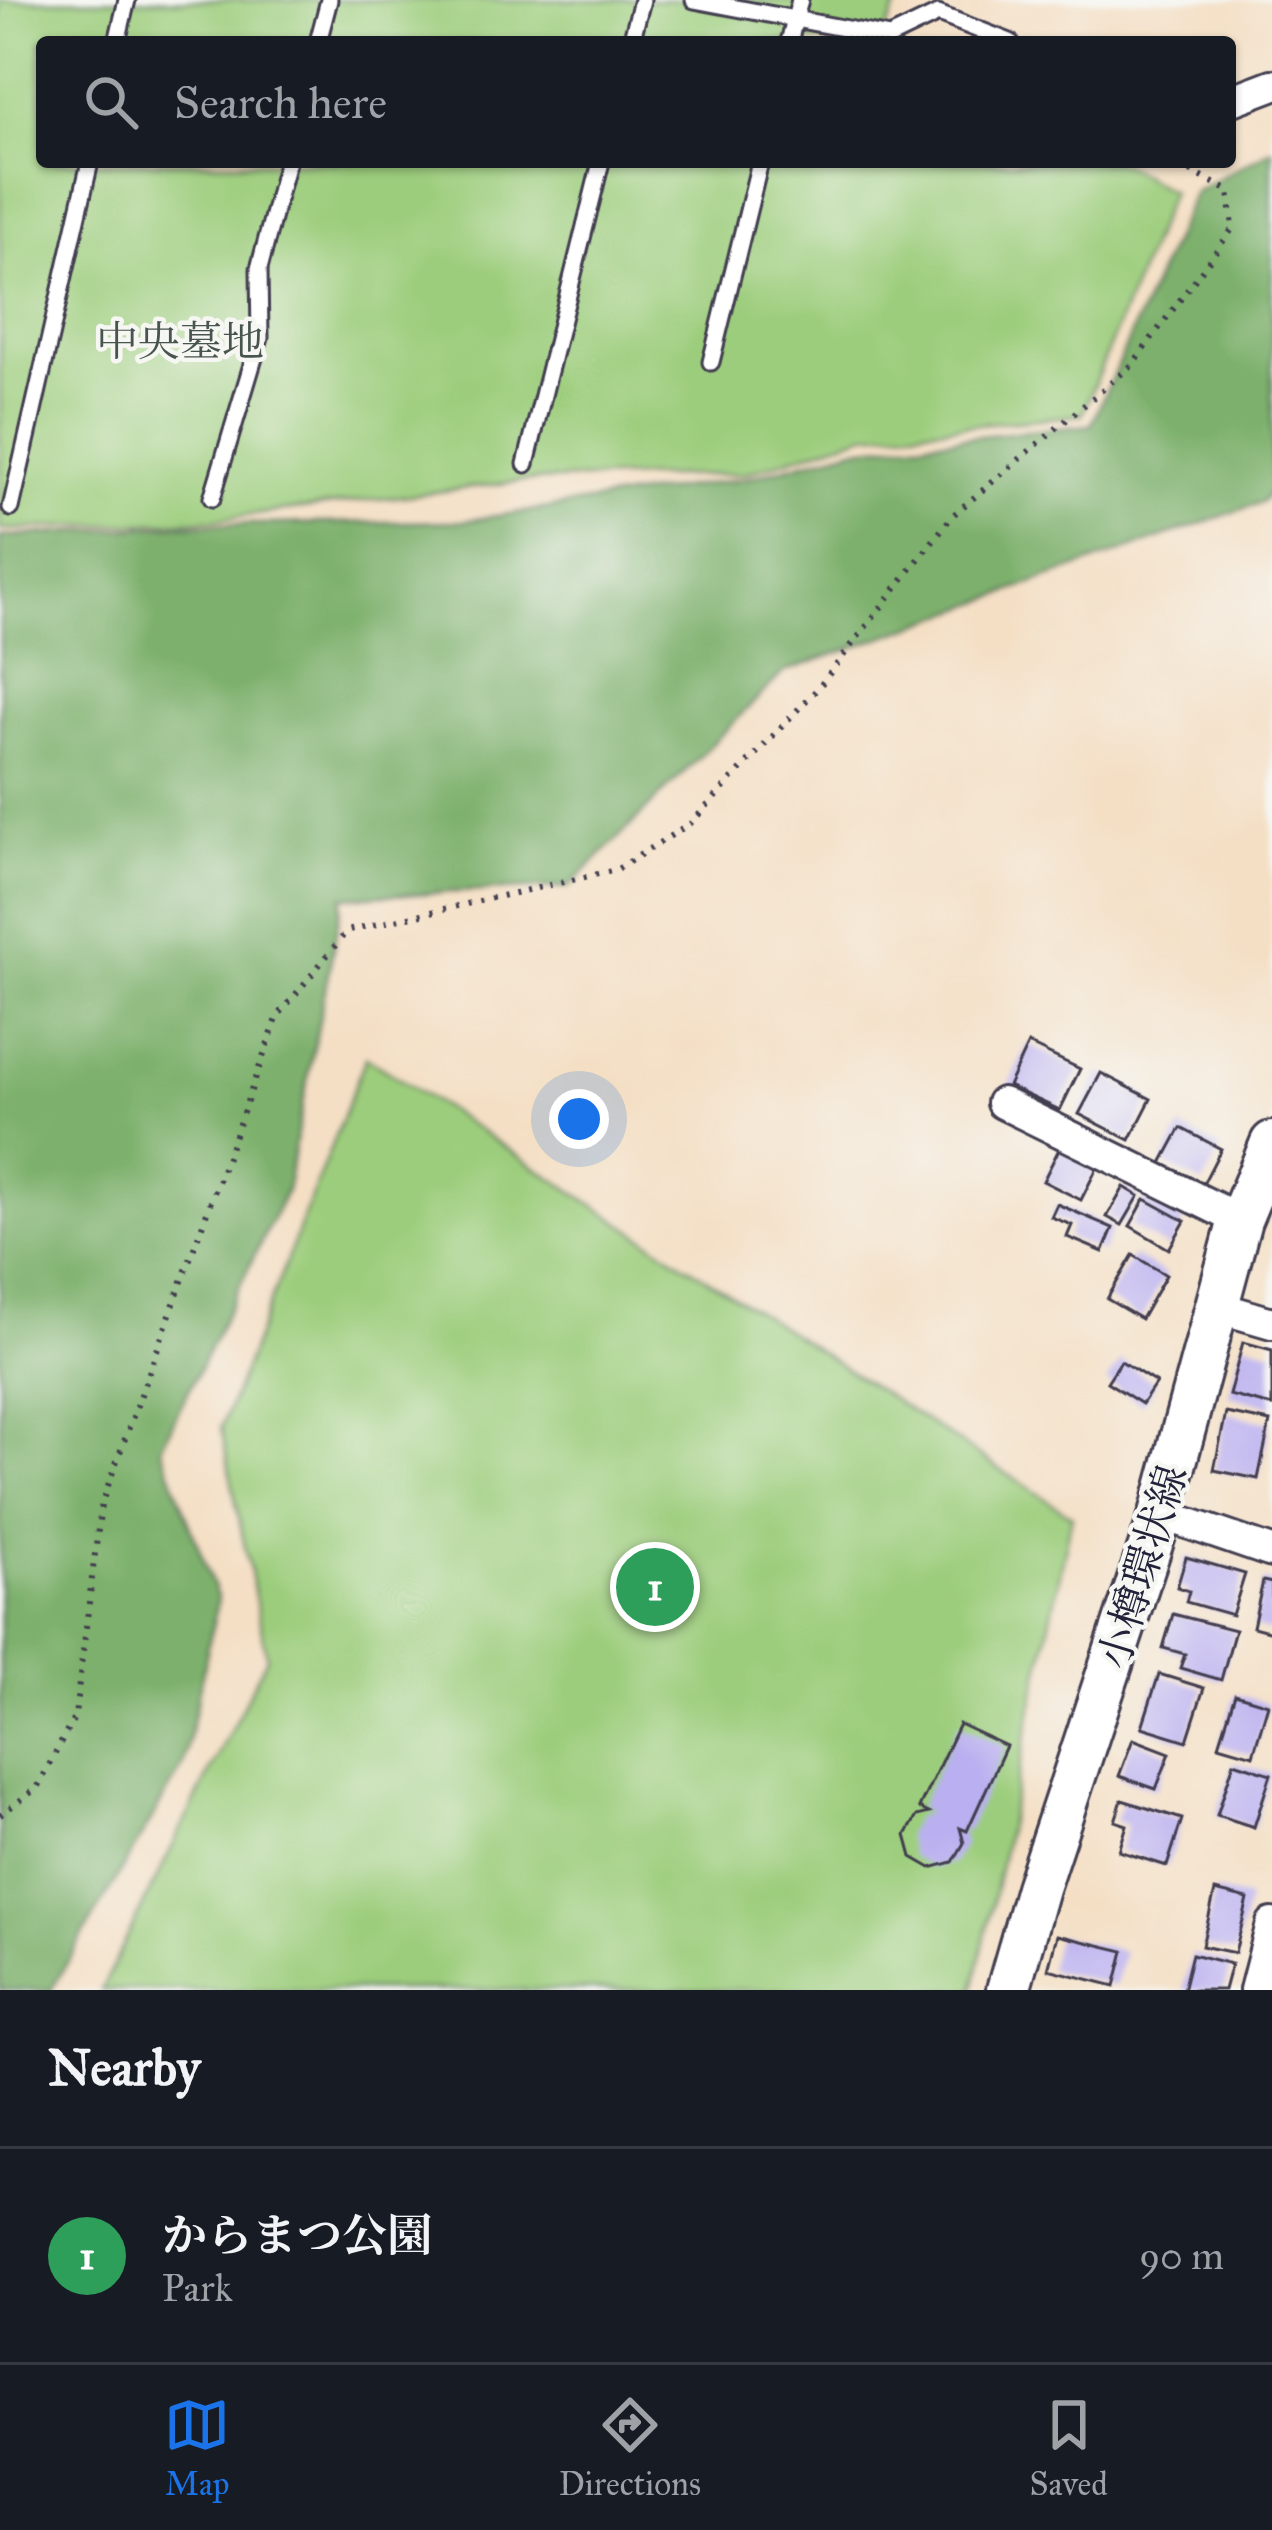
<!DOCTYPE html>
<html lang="en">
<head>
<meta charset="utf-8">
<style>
  body { margin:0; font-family:"IM FELL Great Primer","Noto Serif JP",serif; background:#20242c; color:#f1f3f6 }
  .you { position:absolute; left:579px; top:1119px; width:42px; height:42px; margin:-30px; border:9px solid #fff; border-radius:50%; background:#1a73e8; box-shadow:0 0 0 18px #1a73e833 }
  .badge { display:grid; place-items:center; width:78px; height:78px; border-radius:50%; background:#1a73e8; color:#fff; font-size:39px; font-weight:700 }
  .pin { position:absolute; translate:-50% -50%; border:6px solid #fff; box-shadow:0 3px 12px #0006 }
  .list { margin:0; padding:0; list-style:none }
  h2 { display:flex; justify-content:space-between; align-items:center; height:156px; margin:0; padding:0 48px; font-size:51px }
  h2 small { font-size:39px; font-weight:400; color:#9ea1a6 }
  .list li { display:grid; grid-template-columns:78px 1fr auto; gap:36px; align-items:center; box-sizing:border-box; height:216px; padding:0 48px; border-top:3px solid #363941 }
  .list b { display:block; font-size:45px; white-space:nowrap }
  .list p { margin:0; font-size:39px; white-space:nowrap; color:#9ea1a6 }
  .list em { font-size:39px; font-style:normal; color:#9ea1a6 }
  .icon { flex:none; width:66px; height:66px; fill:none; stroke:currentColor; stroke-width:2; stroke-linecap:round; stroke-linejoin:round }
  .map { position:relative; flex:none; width:1272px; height:1990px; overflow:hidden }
  .search { position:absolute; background:#171b24; box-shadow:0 3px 9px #0004; left:36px; right:36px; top:36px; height:132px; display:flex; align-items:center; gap:30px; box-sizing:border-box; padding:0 42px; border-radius:12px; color:#9ea1a6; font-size:45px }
  .sheet { height:372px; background:#171b24 }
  nav { display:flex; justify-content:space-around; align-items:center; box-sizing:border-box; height:168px; border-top:3px solid #363941; background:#171b24; font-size:33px; color:#9ea1a6 }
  nav a { display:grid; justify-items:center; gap:6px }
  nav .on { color:#1a73e8 }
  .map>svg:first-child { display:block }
  .green { fill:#9ccd7c; stroke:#5f785c; stroke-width:3 }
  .forest { fill:#7db06c; stroke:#506954; stroke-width:3 }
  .building { fill:#baaff0 }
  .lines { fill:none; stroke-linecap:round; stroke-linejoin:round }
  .lane-casing { stroke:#423e50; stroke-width:21 }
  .street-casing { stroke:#423e50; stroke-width:36 }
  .secondary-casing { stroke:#423e50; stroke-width:48 }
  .path { stroke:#423e50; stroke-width:6; stroke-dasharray:3 9; stroke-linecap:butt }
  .lane { stroke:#fff; stroke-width:15 }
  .street { stroke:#fff; stroke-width:30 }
  .secondary { stroke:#fff; stroke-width:42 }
  .labels { text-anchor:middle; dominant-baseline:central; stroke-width:9; stroke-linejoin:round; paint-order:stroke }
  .park-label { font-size:42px; fill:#47554e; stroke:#f6f6f2 }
  .street-label { font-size:42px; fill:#22223b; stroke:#f6f6f2 }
</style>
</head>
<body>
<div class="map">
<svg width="1272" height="1990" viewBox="0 0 1272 1990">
  <rect width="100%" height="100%" fill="#f6f6f2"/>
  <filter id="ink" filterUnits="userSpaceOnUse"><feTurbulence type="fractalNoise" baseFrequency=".00833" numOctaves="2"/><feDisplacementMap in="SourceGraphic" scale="24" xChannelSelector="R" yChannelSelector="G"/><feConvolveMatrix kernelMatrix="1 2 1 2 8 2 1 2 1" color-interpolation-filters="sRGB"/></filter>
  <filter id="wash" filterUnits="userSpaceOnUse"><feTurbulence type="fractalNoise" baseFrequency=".004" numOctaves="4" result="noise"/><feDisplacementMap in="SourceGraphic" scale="48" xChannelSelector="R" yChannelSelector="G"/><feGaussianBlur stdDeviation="2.7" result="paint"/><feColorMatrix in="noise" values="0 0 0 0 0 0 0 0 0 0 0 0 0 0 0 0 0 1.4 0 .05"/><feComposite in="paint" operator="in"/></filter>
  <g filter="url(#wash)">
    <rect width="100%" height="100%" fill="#f4dfc4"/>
    <g class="green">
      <polygon points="0,0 900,0 881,42 42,42 42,162 1120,162 1171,192 1082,415 866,434 743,474 523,481 212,520 0,530"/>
      <polygon points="366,1057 1072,1516 974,1990 101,1990 267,1657 221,1428"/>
    </g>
    <polygon class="forest" points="1272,149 1272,488 1262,502 784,672 569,887 343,897 286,1191 161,1447 218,1599 183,1766 51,1990 0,1990 0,537 178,525 463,521 747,478 855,448 1091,425 1194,192"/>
    <g id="blocks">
      <g class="building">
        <polygon points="1028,1044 1080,1069 1060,1110 1008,1086"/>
        <polygon points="1101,1073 1151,1099 1130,1140 1079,1114"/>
        <polygon points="1181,1128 1221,1149 1203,1184 1162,1163"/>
        <polygon points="1062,1143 1100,1162 1081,1200 1043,1181"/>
        <polygon points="1124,1187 1139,1196 1122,1225 1107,1217"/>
        <polygon points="1145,1199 1185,1221 1169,1249 1130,1226"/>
        <polygon points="1057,1204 1113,1228 1103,1252 1067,1237 1072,1225 1051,1217"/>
        <polygon points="1133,1255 1166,1275 1141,1319 1107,1299"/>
        <polygon points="1243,1342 1272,1350 1272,1406 1229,1395"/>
        <polygon points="1121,1361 1156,1383 1142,1404 1107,1382"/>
        <polygon points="1226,1413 1270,1422 1258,1479 1214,1470"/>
        <polygon points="1186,1557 1245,1574 1232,1615 1186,1602 1189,1591 1177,1587"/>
        <polygon points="1263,1581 1272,1583 1272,1632 1253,1627"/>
        <polygon points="1173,1614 1235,1630 1221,1680 1180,1668 1185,1654 1163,1648"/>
        <polygon points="1159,1674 1204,1688 1187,1741 1142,1727"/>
        <polygon points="1235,1694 1268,1704 1253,1755 1219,1745"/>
        <polygon points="959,1724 1006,1746 967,1831 960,1828 964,1843 953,1862 931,1868 912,1857 906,1835 917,1816 929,1813 919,1808"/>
        <polygon points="1133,1739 1170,1753 1156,1789 1119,1776"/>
        <polygon points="1234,1762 1271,1774 1254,1827 1217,1815"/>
        <polygon points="1122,1800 1182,1819 1167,1866 1119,1851 1127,1825 1115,1821"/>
        <polygon points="1215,1891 1248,1899 1235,1953 1202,1946"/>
        <polygon points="1057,1935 1124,1951 1115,1986 1048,1969"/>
        <polygon points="1192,1954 1231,1964 1224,1990 1183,1990"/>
      </g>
    </g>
  </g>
  <g filter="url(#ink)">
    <use href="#blocks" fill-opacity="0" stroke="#423e50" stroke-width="3"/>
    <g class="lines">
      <defs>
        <g id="lane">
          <polyline points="694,0 890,37 938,14 1010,42"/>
          <polyline points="117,42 127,0"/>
          <polyline points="318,42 329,0"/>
          <polyline points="631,42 642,0"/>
          <polyline points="789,42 800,0"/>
          <polyline points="711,362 760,162"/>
          <polyline points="526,464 601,162"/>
          <polyline points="212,498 260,338 259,269 287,162"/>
          <polyline points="11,508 90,162"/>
        </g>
        <g id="street">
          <polyline points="1230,101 1272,85"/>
          <polyline points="1002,1103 1240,1220"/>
          <polyline points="1217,1307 1272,1323"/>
          <polyline points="1161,1514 1272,1552"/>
          <polyline points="1255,1990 1272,1924"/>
        </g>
        <polyline id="secondary" points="1008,1990 1037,1888 1161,1514 1240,1220 1272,1143"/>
      </defs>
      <use href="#lane" class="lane-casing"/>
      <use href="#street" class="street-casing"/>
      <use href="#secondary" class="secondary-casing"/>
      <polyline class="path" points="0,1815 37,1788 75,1716 101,1505 278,1016 347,931 616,870 691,823 819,687 953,515 1132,365 1233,228 1229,191 1173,162"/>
      <use href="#lane" class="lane"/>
      <use href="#street" class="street"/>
      <use href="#secondary" class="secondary"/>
    </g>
  </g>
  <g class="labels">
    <g class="park-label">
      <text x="180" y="342">中央墓地</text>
    </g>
    <g class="street-label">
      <text transform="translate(1143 1567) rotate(-73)">小樽環状線</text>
    </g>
  </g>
</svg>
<div class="you"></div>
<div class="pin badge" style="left:655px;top:1587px;background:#2e9e5b">1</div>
<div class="search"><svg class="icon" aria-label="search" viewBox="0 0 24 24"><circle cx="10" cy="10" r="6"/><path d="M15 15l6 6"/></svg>Search here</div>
</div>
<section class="sheet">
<h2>Nearby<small></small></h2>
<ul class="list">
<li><span class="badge" style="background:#2e9e5b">1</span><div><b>からまつ公園</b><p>Park</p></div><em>90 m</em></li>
</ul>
</section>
<nav>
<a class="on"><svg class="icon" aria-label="map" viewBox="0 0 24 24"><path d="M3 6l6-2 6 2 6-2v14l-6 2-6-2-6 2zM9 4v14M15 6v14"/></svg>Map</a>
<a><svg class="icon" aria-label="directions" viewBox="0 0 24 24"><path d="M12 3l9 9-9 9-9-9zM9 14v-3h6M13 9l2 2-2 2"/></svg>Directions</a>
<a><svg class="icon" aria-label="saved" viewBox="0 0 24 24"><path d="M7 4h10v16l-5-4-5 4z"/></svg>Saved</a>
</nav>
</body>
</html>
